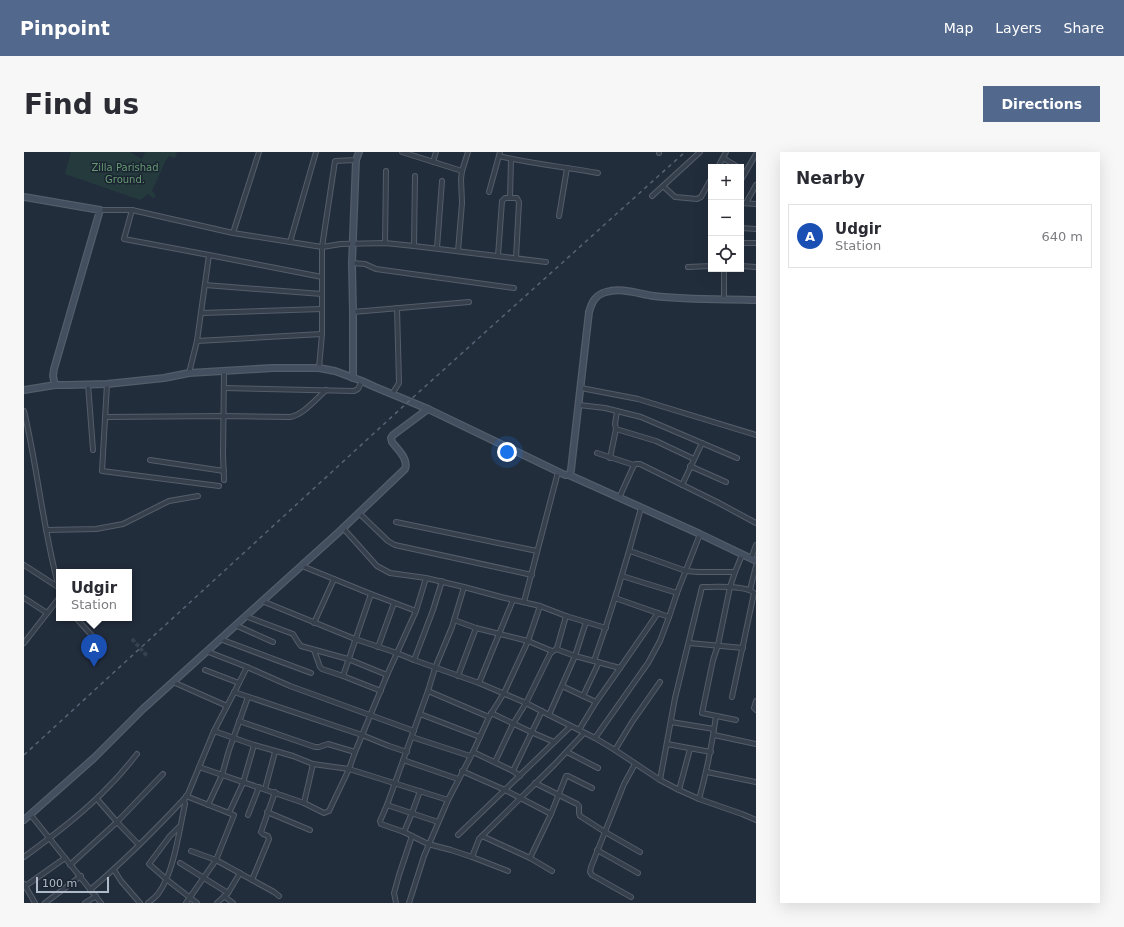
<!DOCTYPE html>
<html lang="en">
<head>
<meta charset="utf-8">
<style>
  body { margin:0; font-family:"DejaVu Sans",sans-serif; background:#f7f7f7; color:#2b2b33 }
  .controls { position:absolute; right:12px; top:12px; display:grid; overflow:hidden; border-radius:0px; box-shadow:0 4px 16px #0002 }
  .controls button { width:36px; height:36px; display:grid; place-items:center; padding:0; border:0; border-bottom:1px solid #e1e1e2; background:#fff; color:#2b2b33; font:20px sans-serif }
  .scale { position:absolute; left:12px; bottom:10px; width:73px; box-sizing:border-box; padding-left:4px; border:2px solid #b1bac8; border-top:0; font-size:11px; line-height:14px; white-space:nowrap; color:#b1bac8; -webkit-text-stroke:3px #1b2431; paint-order:stroke }
  .you { position:absolute; left:483px; top:300px; width:14px; height:14px; margin:-10px; border:3px solid #fff; border-radius:50%; background:#1a73e8; box-shadow:0 0 0 6px #1a73e833 }
  .badge { display:grid; place-items:center; width:26px; height:26px; border-radius:50%; background:#53688d; color:#fff; font-size:13px; font-weight:700 }
  .pin { position:absolute; translate:-50% -33px; filter:drop-shadow(0 1px 2px #0008) }
  .pin::after { content:''; position:absolute; top:21px; width:14px; height:12px; background:inherit; clip-path:polygon(0 0,100% 0,50% 100%) }
  .popup { position:absolute; left:32px; top:417px; width:76px; height:52px; box-sizing:border-box; display:grid; place-content:center; border-radius:0px; background:#fff; filter:drop-shadow(0 1px 3px #0005); font-size:13px; white-space:nowrap; color:#7c7c81 }
  .popup b { font-size:15px; color:#2b2b33 }
  .popup::after { content:''; position:absolute; left:50%; top:100%; margin-left:-8px; border:8px solid transparent; border-top-color:#fff }
  .list { margin:0; padding:0; list-style:none }
  h2 { display:flex; justify-content:space-between; align-items:center; height:52px; margin:0; padding:0 16px; font-size:17px }
  h2 small { font-size:13px; font-weight:400; color:#7c7c81 }
  .list li { display:grid; grid-template-columns:26px 1fr auto; gap:12px; align-items:center; box-sizing:border-box; height:64px; margin:0 8px 8px; padding:0 8px; border:1px solid #e1e1e2; border-radius:0px }
  .list b { display:block; font-size:15px; white-space:nowrap }
  .list p { margin:0; font-size:13px; white-space:nowrap; color:#7c7c81 }
  .list em { font-size:13px; font-style:normal; color:#7c7c81 }
  .icon { flex:none; width:22px; height:22px; fill:none; stroke:currentColor; stroke-width:2; stroke-linecap:round; stroke-linejoin:round }
  .map { position:relative; flex:none; width:732px; height:751px; overflow:hidden; border-radius:0px }
  header { display:flex; align-items:center; gap:24px; box-sizing:border-box; height:56px; padding:0 20px; background:#53688d; color:#fff }
  header strong { font-size:19px }
  nav { display:flex; gap:22px; margin-inline-start:auto; font-size:14px }
  .intro { display:flex; align-items:center; justify-content:space-between; box-sizing:border-box; height:96px; padding:0 24px }
  h1 { margin:0; font-size:28px }
  .button { padding:10px 18px; border-radius:0px; background:#53688d; color:#fff; font-size:14px; font-weight:700 }
  main { display:flex; gap:24px; padding:0 24px }
  aside { flex:1; background:#fff; border-radius:0px; box-shadow:0 4px 16px #0002 }
  .map>svg:first-child { display:block }
  .green { fill:#243a3d }
  .lines { fill:none; stroke-linecap:round; stroke-linejoin:round }
  .street-tunnel { stroke:#374251; stroke-width:4; stroke-dasharray:4 2; stroke-linecap:butt }
  .street-casing { stroke:#545d6a; stroke-width:6 }
  .secondary-casing { stroke:#545d6a; stroke-width:8 }
  .street { stroke:#363f4c; stroke-width:4 }
  .secondary { stroke:#434e5f; stroke-width:5.5 }
  .rail { stroke:#576374; stroke-width:1.5; stroke-dasharray:4 4; stroke-linecap:butt }
  .labels { text-anchor:middle; dominant-baseline:central; stroke-width:3; stroke-linejoin:round; paint-order:stroke }
  .park-label { font-size:10px; fill:#679a73; stroke:#1b2431 }
</style>
</head>
<body>
<header>
<strong>Pinpoint</strong>
<nav><a>Map</a><a>Layers</a><a>Share</a></nav>
</header>
<div class="intro"><h1>Find us</h1><a class="button">Directions</a></div>
<main>
<div class="map">
<svg width="732" height="751" viewBox="0 0 732 751">
  <rect width="100%" height="100%" fill="#222d3c"/>
  <polygon class="green" points="47,0 106,0 118,7 121,0 153,0 151,6 145,4 142,8 128,39 132,44 129,46 124,42 116,48 41,22"/>
  <g class="lines">
    <polyline class="street-tunnel" points="108,487 123,504"/>
    <defs>
      <g id="street">
        <polyline points="378,0 438,19"/>
        <polyline points="635,1 635,0"/>
        <path d="M475,4c33,8 66,11 99,17"/>
        <polyline points="699,6 714,15"/>
        <polyline points="487,7 486,46 493,46 495,50 492,106"/>
        <polyline points="409,10 412,0"/>
        <polyline points="694,15 702,0"/>
        <polyline points="717,28 732,2"/>
        <polyline points="639,34 651,45 673,47 677,45 687,27"/>
        <polyline points="465,40 476,0"/>
        <polyline points="628,44 676,0"/>
        <polyline points="717,51 732,52"/>
        <polyline points="722,51 732,33"/>
        <polyline points="76,58 108,58 209,81 298,95 317,92 361,91 390,94 522,110"/>
        <polyline points="108,58 100,87 185,103 173,189 165,221"/>
        <polyline points="535,64 543,16"/>
        <polyline points="717,76 732,77"/>
        <polyline points="209,81 235,0"/>
        <polyline points="266,90 292,0"/>
        <polyline points="361,91 362,19"/>
        <polyline points="717,91 732,91"/>
        <polyline points="390,94 391,24"/>
        <polyline points="413,96 418,29"/>
        <polyline points="434,99 438,51 437,27 438,19 444,0"/>
        <polyline points="185,103 298,125"/>
        <polyline points="474,104 478,49 481,46 486,46"/>
        <polyline points="328,111 341,112 352,117 490,136"/>
        <polyline points="717,114 732,115"/>
        <polyline points="664,115 687,114"/>
        <polyline points="181,133 298,142"/>
        <polyline points="700,147 700,117"/>
        <polyline points="329,160 445,150"/>
        <polyline points="177,161 298,157"/>
        <polyline points="173,189 298,182"/>
        <polyline points="295,216 298,182 298,95 311,9 332,8"/>
        <polyline points="200,219 199,303 200,328"/>
        <polyline points="64,232 69,298"/>
        <polyline points="83,232 78,319 195,334"/>
        <polyline points="200,236 330,239 334,237 338,229"/>
        <polyline points="557,236 614,247 732,283"/>
        <polyline points="368,242 375,231 373,156"/>
        <polyline points="555,253 581,256 617,265 713,306"/>
        <path d="M0,259c14,59 19,119 35,177"/>
        <polyline points="593,259 591,272 592,277 632,289 670,307"/>
        <path d="M81,265l119,-1 66,1c13,-2 26,-18 36,-27"/>
        <polyline points="573,301 610,313"/>
        <polyline points="586,306 592,277"/>
        <polyline points="126,308 200,319"/>
        <polyline points="666,314 702,330"/>
        <polyline points="658,333 678,291"/>
        <polyline points="595,346 610,313 612,312 616,312 693,350 732,371"/>
        <polyline points="335,361 364,389 371,393 508,423"/>
        <polyline points="372,370 513,399"/>
        <polyline points="319,376 353,414 366,421 402,426 440,435 477,445 516,454 542,464 582,476"/>
        <polyline points="22,378 72,377 99,372 145,349 174,344"/>
        <polyline points="606,399 662,419 674,420 711,420"/>
        <polyline points="727,407 732,393"/>
        <polyline points="0,413 34,435"/>
        <polyline points="278,414 347,442 392,459"/>
        <polyline points="598,424 653,441"/>
        <polyline points="726,438 732,414"/>
        <polyline points="0,446 23,461"/>
        <polyline points="591,446 645,465"/>
        <polyline points="238,449 331,487 373,501 390,508 455,531 502,551 525,563 571,586 591,598 636,628 655,638 675,647 718,662 732,668"/>
        <polyline points="500,450 534,320"/>
        <polyline points="221,464 269,482 274,490 277,494 324,507 363,523"/>
        <polyline points="52,466 71,487 71,492"/>
        <polyline points="430,468 452,476 504,489 528,499"/>
        <polyline points="290,471 310,427"/>
        <polyline points="211,473 249,490"/>
        <polyline points="196,487 287,521"/>
        <polyline points="0,491 35,446"/>
        <polyline points="665,491 719,496"/>
        <polyline points="354,495 370,451"/>
        <polyline points="532,497 551,504 596,516"/>
        <polyline points="290,498 296,515 298,517 319,524 357,539"/>
        <polyline points="182,499 223,515 266,534 390,579"/>
        <polyline points="390,508 409,458 418,429"/>
        <path d="M570,509c18,-51 33,-101 47,-153"/>
        <polyline points="181,518 215,531 223,515"/>
        <polyline points="319,524 347,442"/>
        <polyline points="434,524 452,476"/>
        <polyline points="149,530 203,554"/>
        <polyline points="455,531 475,482 489,448"/>
        <polyline points="538,534 572,550"/>
        <polyline points="404,539 465,565"/>
        <polyline points="210,540 338,583 365,594 383,600"/>
        <polyline points="559,544 575,510"/>
        <polyline points="732,549 730,556 732,558"/>
        <polyline points="467,561 507,580 530,590"/>
        <polyline points="396,562 456,585"/>
        <polyline points="525,563 551,504 562,470"/>
        <polyline points="712,568 678,561 689,508 694,493 706,435 711,420 718,403"/>
        <polyline points="215,569 291,595 295,595 304,592 331,600"/>
        <polyline points="647,570 690,577"/>
        <polyline points="555,578 572,550 596,516 634,461"/>
        <polyline points="190,579 230,593 269,604 289,612 325,617 424,648"/>
        <polyline points="690,583 732,592"/>
        <polyline points="388,585 446,604"/>
        <polyline points="571,586 624,511 636,489 645,465 653,441 676,382"/>
        <polyline points="643,592 687,600"/>
        <polyline points="591,598 608,570 636,530"/>
        <polyline points="449,600 489,619 496,624"/>
        <polyline points="543,600 574,616"/>
        <polyline points="379,608 434,627"/>
        <path d="M471,610l18,-38 13,-21 24,-49c2,-3 5,-3 7,-6l9,-32"/>
        <polyline points="175,615 280,651 300,661 305,659 325,617 331,600 363,523 392,459 402,426"/>
        <polyline points="438,619 481,638 527,662"/>
        <polyline points="489,619 518,559"/>
        <polyline points="683,620 732,630"/>
        <path d="M636,628l15,-82 27,-111c12,0 44,-2 52,6l-22,104"/>
        <polyline points="511,631 553,652 555,654 555,661 556,664 581,680 616,700"/>
        <polyline points="241,637 251,600"/>
        <polyline points="655,638 666,597"/>
        <polyline points="73,647 93,670 115,693"/>
        <path d="M675,647c8,-28 13,-55 17,-83"/>
        <polyline points="280,651 289,612"/>
        <polyline points="184,653 198,623 205,598 224,545"/>
        <polyline points="363,653 356,669 357,672 380,680 404,692 427,698 448,705 484,719"/>
        <polyline points="243,660 286,678"/>
        <polyline points="205,661 219,631 230,593"/>
        <polyline points="6,662 77,751"/>
        <polyline points="224,663 235,635"/>
        <polyline points="414,670 363,653 404,539 411,516 428,475 440,435"/>
        <polyline points="155,675 146,684 125,712 142,727 173,751"/>
        <polyline points="380,680 388,661 396,639"/>
        <polyline points="434,683 547,574"/>
        <polyline points="458,684 506,706 528,719"/>
        <polyline points="573,698 614,721"/>
        <polyline points="167,699 192,708 250,740 255,744"/>
        <path d="M0,705c30,-22 62,-46 87,-73 9,-9 18,-20 26,-30"/>
        <polyline points="448,705 455,687 530,613 560,581"/>
        <polyline points="506,706 527,662 542,624 544,624 568,636"/>
        <polyline points="156,711 204,741"/>
        <polyline points="46,713 93,670 139,622"/>
        <polyline points="90,718 97,729 116,751"/>
        <polyline points="228,728 245,687 244,684 239,682 237,680 251,640"/>
        <polyline points="0,732 11,751"/>
        <polyline points="0,735 41,706"/>
        <path d="M66,738c33,-28 64,-59 94,-91l4,-5 26,-63 25,-48"/>
        <polyline points="200,744 209,751"/>
        <polyline points="607,745 568,723 566,720 567,715 600,632 611,612"/>
        <polyline points="21,751 57,724"/>
        <polyline points="61,751 72,744"/>
        <path d="M124,751c3,-3 7,-5 10,-9 16,-21 21,-63 27,-90l-1,-5"/>
        <polyline points="162,751 192,708 210,663 162,644"/>
        <polyline points="193,751 204,741 216,721"/>
        <polyline points="372,751 370,741 375,723 388,684"/>
        <polyline points="385,751 400,704 424,648 449,600 465,565 480,541 504,489 516,454"/>
      </g>
      <g id="secondary">
        <path d="M0,45l76,13 -46,159 -1,7 2,9h13l39,-1 57,-6 25,-5 84,-5h46l16,3 27,10 13,6 53,22 137,66h4l2,-5 18,-158c3,-10 6,-17 17,-20 15,-5 33,2 48,4 34,4 68,3 102,4"/>
        <polyline points="329,226 329,160 328,111 332,8 335,0"/>
        <polyline points="0,238 31,233"/>
        <polyline points="545,323 676,382 732,409"/>
        <path d="M0,668l70,-62 49,-49 197,-178 65,-62c4,-10 -8,-20 -13,-27l-1,-4 2,-3 35,-26"/>
      </g>
    </defs>
    <use href="#street" class="street-casing"/>
    <use href="#secondary" class="secondary-casing"/>
    <use href="#street" class="street"/>
    <use href="#secondary" class="secondary"/>
    <polyline class="rail" points="0,603 385,249 661,0"/>
  </g>
  <g class="labels">
    <g class="park-label">
      <text x="101" y="15">Zilla Parishad<tspan x="101" dy="12">Ground.</tspan></text>
    </g>
  </g>
</svg>
<div class="controls">
<button>+</button>
<button>−</button>
<button><svg class="icon" aria-label="locate" viewBox="0 0 24 24"><circle cx="12" cy="12" r="6"/><path d="M12 2v4M12 18v4M2 12h4M18 12h4"/></svg></button>
</div>
<div class="scale">100 m</div>
<div class="you"></div>
<div class="pin badge" style="left:70px;top:515px;background:#1a4fb4">A</div>
<div class="popup"><b>Udgir</b>Station</div>
</div>
<aside>
<h2>Nearby<small></small></h2>
<ul class="list">
<li><span class="badge" style="background:#1a4fb4">A</span><div><b>Udgir</b><p>Station</p></div><em>640 m</em></li>
</ul>
</aside>
</main>
</body>
</html>
